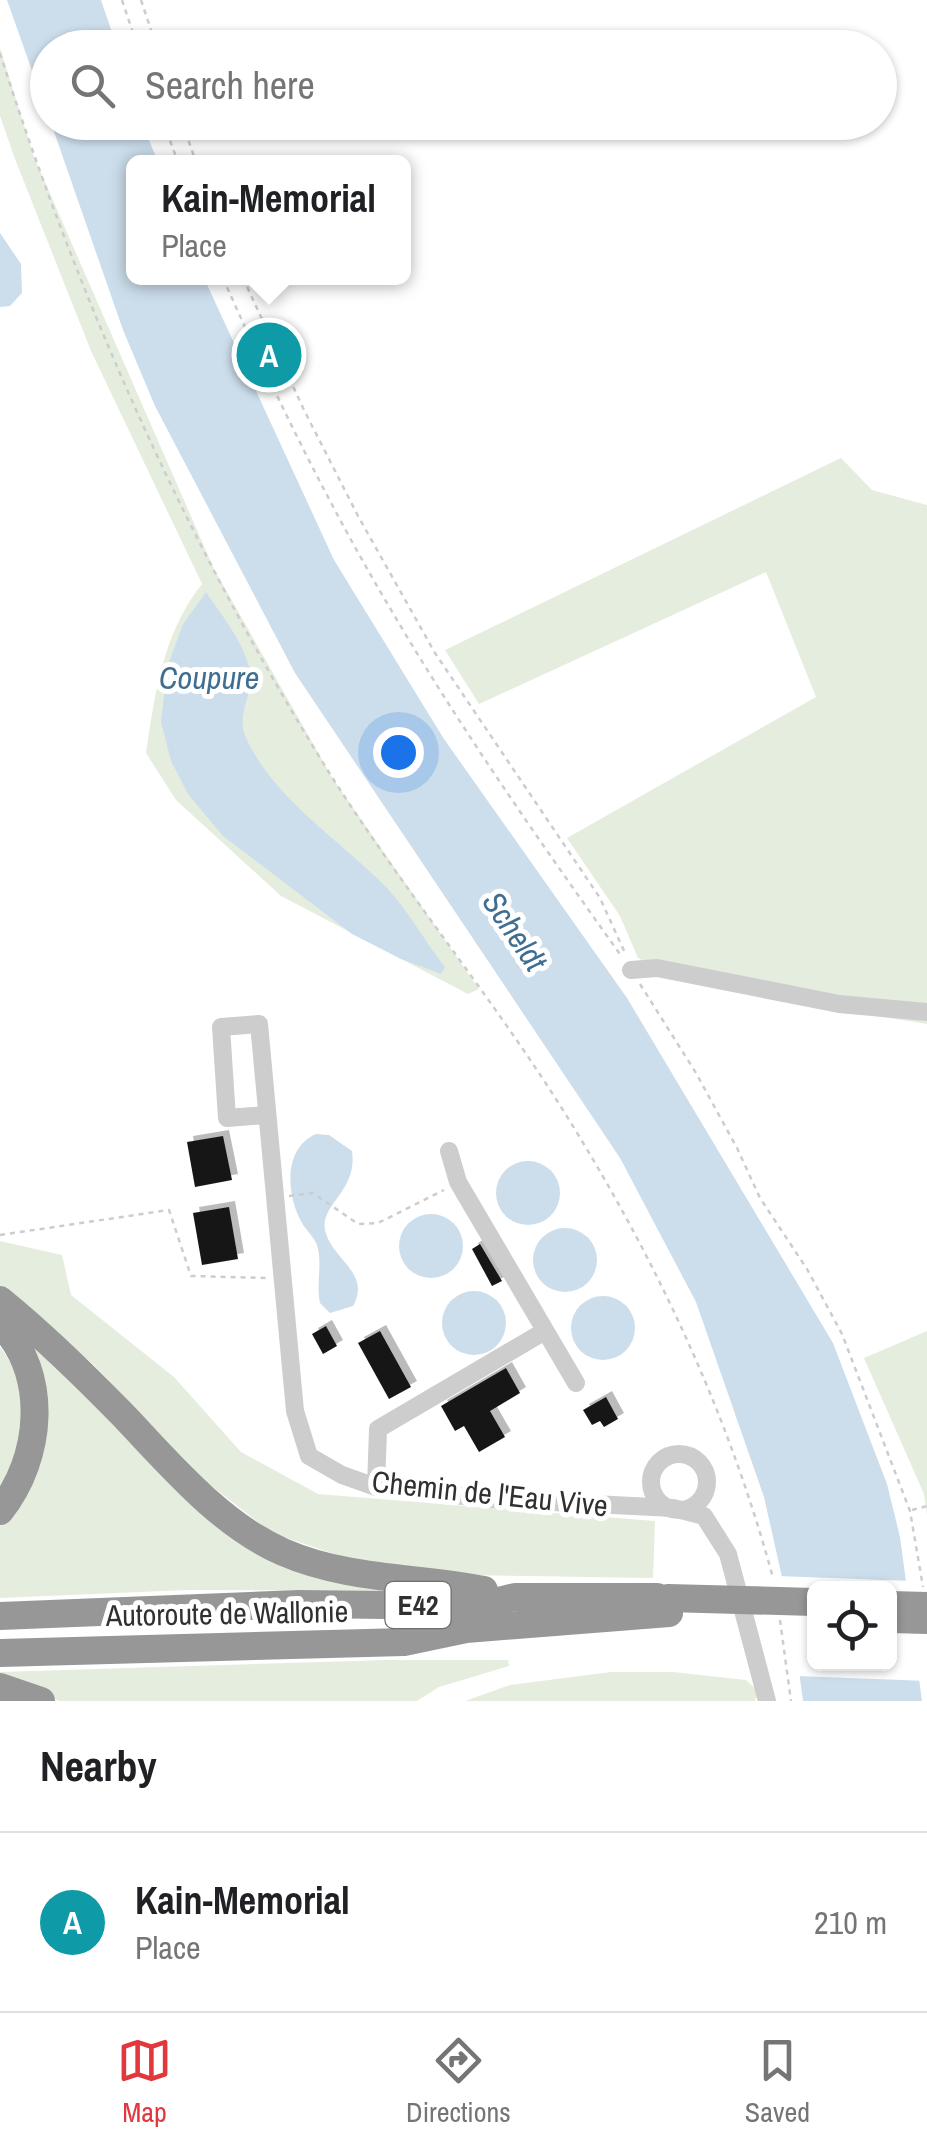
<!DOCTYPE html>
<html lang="en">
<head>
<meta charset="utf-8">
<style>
  body { margin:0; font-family:"Archivo Narrow",sans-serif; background:#f2f2f2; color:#202124 }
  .controls { position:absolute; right:30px; bottom:30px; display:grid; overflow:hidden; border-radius:15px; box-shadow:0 2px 8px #0004 }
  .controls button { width:90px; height:90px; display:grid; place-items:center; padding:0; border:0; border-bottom:2px solid #e0e0e0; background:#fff; color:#202124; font:50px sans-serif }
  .you { position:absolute; left:398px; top:752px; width:35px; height:35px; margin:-25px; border:8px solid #fff; border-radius:50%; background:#1a73e8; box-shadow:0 0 0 15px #1a73e833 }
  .badge { display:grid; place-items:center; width:65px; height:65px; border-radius:50%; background:#e1383d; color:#fff; font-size:32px; font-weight:700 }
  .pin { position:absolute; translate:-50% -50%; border:5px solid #fff; box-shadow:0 2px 10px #0006 }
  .popup { position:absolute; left:126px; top:155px; width:285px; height:130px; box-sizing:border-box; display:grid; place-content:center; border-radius:15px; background:#fff; filter:drop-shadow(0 2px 8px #0005); font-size:32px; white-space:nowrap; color:#757577 }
  .popup b { font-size:38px; color:#202124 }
  .popup::after { content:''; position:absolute; left:50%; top:100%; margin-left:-20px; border:20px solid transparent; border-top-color:#fff }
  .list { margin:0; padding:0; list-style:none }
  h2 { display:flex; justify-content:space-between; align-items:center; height:130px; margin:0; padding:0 40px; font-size:42px }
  h2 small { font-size:32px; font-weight:400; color:#757577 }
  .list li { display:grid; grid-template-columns:65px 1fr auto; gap:30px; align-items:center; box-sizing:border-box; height:180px; padding:0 40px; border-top:2px solid #e0e0e0 }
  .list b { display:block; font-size:38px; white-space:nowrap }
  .list p { margin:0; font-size:32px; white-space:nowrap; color:#757577 }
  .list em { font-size:32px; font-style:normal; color:#757577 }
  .icon { flex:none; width:55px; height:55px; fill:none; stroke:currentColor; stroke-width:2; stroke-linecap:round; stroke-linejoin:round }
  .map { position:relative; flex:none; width:927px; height:1701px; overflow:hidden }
  .search { position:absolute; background:#fff; box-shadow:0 2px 8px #0004; left:30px; right:30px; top:30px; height:110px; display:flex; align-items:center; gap:25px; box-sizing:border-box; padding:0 35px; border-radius:55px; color:#757577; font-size:38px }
  .sheet { height:310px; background:#fff }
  nav { display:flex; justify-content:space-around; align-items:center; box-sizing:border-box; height:140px; border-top:2px solid #e0e0e0; background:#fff; font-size:28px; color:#757577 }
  nav a { display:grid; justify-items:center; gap:5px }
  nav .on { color:#e1383d }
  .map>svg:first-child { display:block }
  .green { fill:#e5eddf }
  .water { fill:#ccdeec; fill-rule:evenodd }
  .pier { fill:#fff; fill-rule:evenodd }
  .building { fill:#171717; filter:url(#shadow) }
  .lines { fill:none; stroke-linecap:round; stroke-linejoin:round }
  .path { stroke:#cdcdcd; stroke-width:2.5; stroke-dasharray:5 5; stroke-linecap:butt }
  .minor { stroke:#cdcdcd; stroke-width:18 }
  .highway { stroke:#979797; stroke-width:28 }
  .highway-bridge { stroke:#979797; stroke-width:28 }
  .labels { text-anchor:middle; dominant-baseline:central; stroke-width:10; stroke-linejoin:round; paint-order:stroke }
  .shield { fill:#fff; stroke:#6e6e6e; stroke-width:2.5 }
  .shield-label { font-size:28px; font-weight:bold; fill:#303030 }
  .street-label { font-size:30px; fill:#303030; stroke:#fff }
  .water-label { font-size:32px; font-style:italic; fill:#3f6e91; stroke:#fff }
</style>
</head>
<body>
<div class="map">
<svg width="927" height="1701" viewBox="0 0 927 1701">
  <defs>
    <filter id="shadow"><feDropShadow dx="6" dy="-6" stdDeviation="0" flood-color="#0004"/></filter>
  </defs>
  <rect width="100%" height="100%" fill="#fff"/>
  <g class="green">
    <path d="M0,48l34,109 180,412 119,210 146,210 -11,5 -187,-98 -105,-96 -30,-47c9,-60 17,-120 56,-169l-111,-233 -76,-192 -15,-43z"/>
    <polygon points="841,458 872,490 927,505 927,1024 819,1007 654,967 638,958 620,916 567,838 816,697 766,572 479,704 445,650"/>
    <polygon points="0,1241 62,1255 71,1295 174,1377 241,1452 318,1494 655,1521 653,1578 465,1575 346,1558 272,1533 205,1481 96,1367 22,1301 0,1286"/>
    <polygon points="0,1308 186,1491 378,1584 380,1591 187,1590 0,1598 0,1526 11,1515 39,1453"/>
    <polygon points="927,1331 927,1515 924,1494 864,1358"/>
    <path d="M0,1347c34,43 25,98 0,143z"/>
    <polygon points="386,1660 508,1660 509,1666 439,1687 417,1701 59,1701 32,1688 0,1679 0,1672"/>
    <polygon points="611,1672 673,1672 746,1680 759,1692 755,1701 465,1701 510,1685"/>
  </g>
  <g class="water">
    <polygon points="7,0 101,0 117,47 48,48 47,113"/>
    <path d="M51,123h91l16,39h-24v116h70l130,282 110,179 183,259 206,345 54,141 13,53 22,164h-119l-10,-75 -29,-129 -68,-195 -76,-144 -325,-485 -140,-267 -32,-76zM814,1588h76v76h-76z"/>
    <polygon points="0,233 21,264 22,293 10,306 0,307"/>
    <path d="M206,592c16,24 39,51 44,80 4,23 -15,42 -4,66 29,62 93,101 140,149 22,23 39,55 59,80l-4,7 -40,-15 -49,-25 -129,-98 -35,-42 -17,-33 -10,-39 6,-54 16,-44z"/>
    <path d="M316,1134l13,1 23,16c6,40 -32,53 -27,79 6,29 47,43 28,76l-23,7 -10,-10c-4,-18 2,-36 -2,-54 -2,-11 -11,-17 -16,-26 -16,-28 -19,-75 14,-89z"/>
    <circle cx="528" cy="1193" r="32"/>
    <circle cx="431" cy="1246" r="32"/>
    <circle cx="565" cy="1260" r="32"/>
    <circle cx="474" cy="1323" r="32"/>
    <circle cx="603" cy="1328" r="32"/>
  </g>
  <path class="pier" d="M777,1576l135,5 15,100 -130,-5zM814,1588h76v76h-76z"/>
  <g class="building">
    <polygon points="223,1136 232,1180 195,1187 187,1142"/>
    <polygon points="229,1207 238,1259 202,1265 193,1213"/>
    <polygon points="480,1244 502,1281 492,1286 472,1249"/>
    <polygon points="326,1326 337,1346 323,1354 312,1334"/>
    <polygon points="380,1331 411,1387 389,1399 358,1343"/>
    <polygon points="506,1368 520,1393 490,1411 505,1437 479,1452 464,1426 455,1431 441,1406"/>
    <polygon points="606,1397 618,1419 604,1427 600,1421 592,1425 583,1410"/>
  </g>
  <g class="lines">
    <g class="path">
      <polyline points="122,0 138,48"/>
      <polyline points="141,0 157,48"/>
      <path d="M0,53c80,252 190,497 330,721 72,114 159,219 231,333 92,146 167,304 212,471"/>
      <polyline points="163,122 178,162"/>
      <polyline points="182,122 196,162"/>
      <path d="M223,278c49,111 102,220 164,325 71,122 153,239 235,354"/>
      <polyline points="243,278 304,410 358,516 435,653 600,898 625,953"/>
      <polyline points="640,984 696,1073 737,1148 760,1198 807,1269 842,1334 910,1511 923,1587"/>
      <polyline points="289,1196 313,1193 358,1224 378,1223 444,1190"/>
      <polyline points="0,1235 169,1210 191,1276 269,1278"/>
      <polyline points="912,1510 927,1506"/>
      <polyline points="780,1620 791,1701"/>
    </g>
    <g class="minor">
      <polyline points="631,970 657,968 839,1004 927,1012"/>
      <polyline points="266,1115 227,1118 221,1027 259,1024 295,1411 309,1456 342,1475 376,1487 492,1499 673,1508 704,1516 728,1554 767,1701"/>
      <polyline points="449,1151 458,1182 576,1383"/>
      <circle cx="679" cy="1482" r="28"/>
      <polyline points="376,1487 378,1429 545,1331"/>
    </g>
    <g class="highway">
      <path d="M0,1300c43,35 83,74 122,114 47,49 97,110 161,138 64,28 135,25 201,38"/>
      <path d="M0,1323c50,52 42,135 0,188"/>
      <polyline points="0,1616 299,1604 478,1606 515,1597 657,1597"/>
      <polyline points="890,1619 927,1620"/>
      <polyline points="0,1653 404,1642 466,1629 669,1613"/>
      <polyline points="0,1687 41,1701"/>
    </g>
    <g class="highway-bridge">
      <polyline points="668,1598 814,1602"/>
      <polyline points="890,1605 927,1606"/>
    </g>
  </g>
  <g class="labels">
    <rect class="shield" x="385.5" y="1582" width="65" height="46" rx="8"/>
    <g class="shield-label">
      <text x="418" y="1605">E42</text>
    </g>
    <g class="street-label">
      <text transform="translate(490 1493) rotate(6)">Chemin de l'Eau Vive</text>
      <text transform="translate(227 1613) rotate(-1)">Autoroute de Wallonie</text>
    </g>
    <g class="water-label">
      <text x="209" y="677">Coupure</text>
      <text transform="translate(515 931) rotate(56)">Scheldt</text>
    </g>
  </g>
</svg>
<div class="controls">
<button><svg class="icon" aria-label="locate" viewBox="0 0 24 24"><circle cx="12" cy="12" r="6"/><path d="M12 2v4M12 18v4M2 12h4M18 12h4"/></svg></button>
</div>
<div class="you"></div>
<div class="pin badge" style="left:269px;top:355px;background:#0f9aa8">A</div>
<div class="popup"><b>Kain-Memorial</b>Place</div>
<div class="search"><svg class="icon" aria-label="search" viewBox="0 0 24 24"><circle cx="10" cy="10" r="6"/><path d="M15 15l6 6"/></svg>Search here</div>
</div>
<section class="sheet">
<h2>Nearby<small></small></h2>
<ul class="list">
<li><span class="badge" style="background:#0f9aa8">A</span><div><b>Kain-Memorial</b><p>Place</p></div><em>210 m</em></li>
</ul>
</section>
<nav>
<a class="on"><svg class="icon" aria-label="map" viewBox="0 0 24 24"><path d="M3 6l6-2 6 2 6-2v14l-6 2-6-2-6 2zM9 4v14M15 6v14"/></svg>Map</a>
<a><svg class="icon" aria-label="directions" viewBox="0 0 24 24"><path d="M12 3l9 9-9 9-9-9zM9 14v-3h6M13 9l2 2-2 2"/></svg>Directions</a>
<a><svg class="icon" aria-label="saved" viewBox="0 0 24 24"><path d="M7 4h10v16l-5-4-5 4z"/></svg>Saved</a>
</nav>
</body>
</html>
